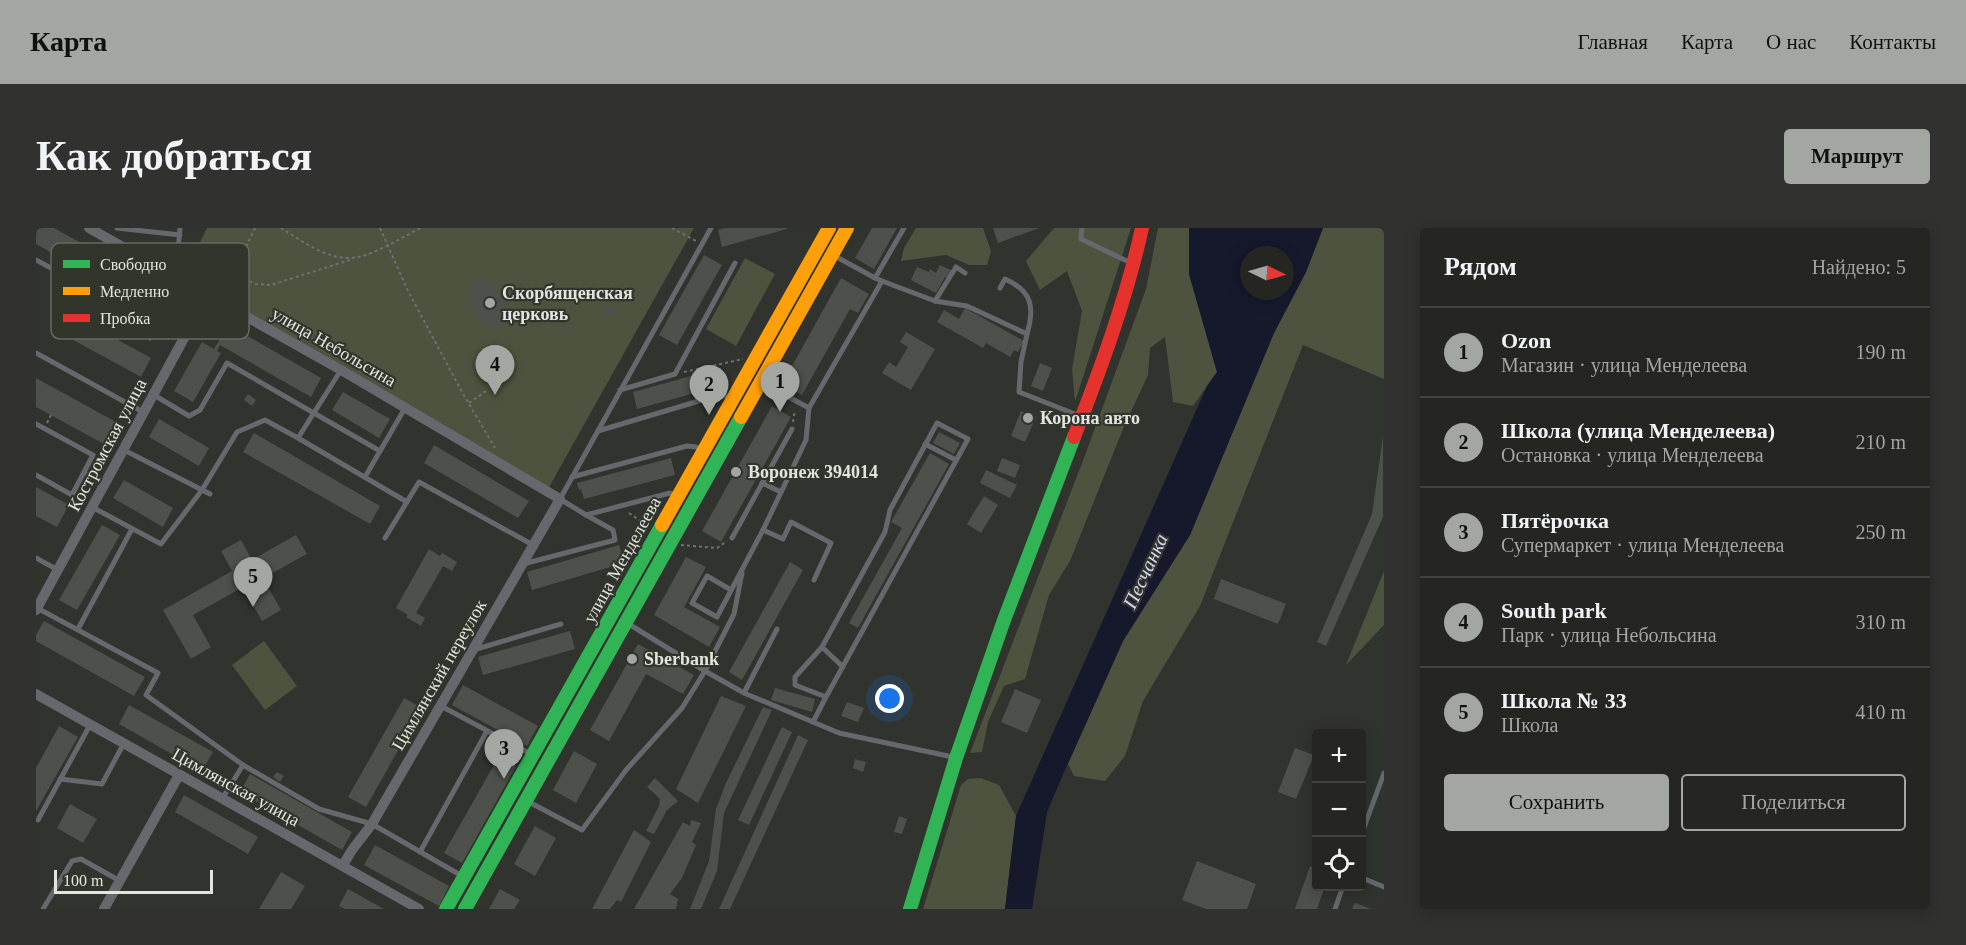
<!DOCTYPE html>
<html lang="ru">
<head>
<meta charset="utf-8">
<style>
  body { margin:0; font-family:"Times New Roman",serif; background:#31322f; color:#f1f3f6 }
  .controls { position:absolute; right:18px; bottom:18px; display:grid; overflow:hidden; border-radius:6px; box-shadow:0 3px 15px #0003 }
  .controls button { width:54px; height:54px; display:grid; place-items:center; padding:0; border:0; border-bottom:2px solid #424340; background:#252622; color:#f1f3f6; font:30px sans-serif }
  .compass { position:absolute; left:1204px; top:18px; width:54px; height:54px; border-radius:50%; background:#252622; box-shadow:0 3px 15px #0003; rotate:95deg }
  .scale { position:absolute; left:18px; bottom:15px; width:159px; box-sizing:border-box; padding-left:6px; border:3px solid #e2e4df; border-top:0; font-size:16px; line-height:21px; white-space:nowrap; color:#e2e4df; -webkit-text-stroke:4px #32352c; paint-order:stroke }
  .you { position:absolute; left:854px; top:471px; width:21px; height:21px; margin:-15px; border:4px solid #fff; border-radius:50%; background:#1a73e8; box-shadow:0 0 0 9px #1a73e833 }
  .badge { display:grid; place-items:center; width:39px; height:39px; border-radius:50%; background:#a4a6a1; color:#111; font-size:20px; font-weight:700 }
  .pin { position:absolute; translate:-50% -50px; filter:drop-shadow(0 2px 3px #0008) }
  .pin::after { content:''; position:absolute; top:32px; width:21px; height:18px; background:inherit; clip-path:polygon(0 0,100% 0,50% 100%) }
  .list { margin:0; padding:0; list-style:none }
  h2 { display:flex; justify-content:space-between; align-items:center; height:78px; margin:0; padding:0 24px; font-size:26px }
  h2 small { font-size:20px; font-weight:400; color:#a3a5a5 }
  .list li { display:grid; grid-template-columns:39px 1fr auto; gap:18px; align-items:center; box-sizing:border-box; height:90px; padding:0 24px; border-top:2px solid #424340 }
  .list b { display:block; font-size:22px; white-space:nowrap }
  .list p { margin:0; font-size:20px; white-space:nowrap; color:#a3a5a5 }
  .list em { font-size:20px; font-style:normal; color:#a3a5a5 }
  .actions { display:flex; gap:12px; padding:18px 24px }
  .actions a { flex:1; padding:14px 0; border:2px solid #a4a6a1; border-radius:6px; text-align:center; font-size:21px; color:#a4a6a1 }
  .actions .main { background:#a4a6a1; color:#111 }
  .icon { flex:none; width:33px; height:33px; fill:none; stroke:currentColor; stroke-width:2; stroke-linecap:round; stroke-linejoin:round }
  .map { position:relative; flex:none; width:1348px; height:681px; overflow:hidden; border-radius:6px }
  header { display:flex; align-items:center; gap:36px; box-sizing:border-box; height:84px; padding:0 30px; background:#a4a6a1; color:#111 }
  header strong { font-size:28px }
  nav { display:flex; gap:33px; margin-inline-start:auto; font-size:21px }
  .intro { display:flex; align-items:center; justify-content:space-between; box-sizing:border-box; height:144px; padding:0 36px }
  h1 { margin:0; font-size:42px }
  .button { padding:15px 27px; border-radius:6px; background:#a4a6a1; color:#111; font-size:21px; font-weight:700 }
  main { display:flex; gap:36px; padding:0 36px }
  aside { flex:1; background:#252622; border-radius:6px; box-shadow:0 3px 15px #0003 }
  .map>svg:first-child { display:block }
  .green { fill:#4d533e }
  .water { fill:#16182c; fill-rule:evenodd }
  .building { fill:#4e504b }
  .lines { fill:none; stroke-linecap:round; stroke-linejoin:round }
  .path { stroke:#6f7074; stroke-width:2; stroke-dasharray:3 3; stroke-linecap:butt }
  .lane { stroke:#67686d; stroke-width:5 }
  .street { stroke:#67686d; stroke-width:10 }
  .fast { stroke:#30b455; stroke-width:14 }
  .slow { stroke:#ff9f0a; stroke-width:14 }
  .jam { stroke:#e5322d; stroke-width:14 }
  .poi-dot { fill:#a4a6a1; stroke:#32352c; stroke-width:2 }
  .labels { text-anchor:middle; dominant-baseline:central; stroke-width:4.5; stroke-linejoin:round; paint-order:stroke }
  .poi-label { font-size:18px; font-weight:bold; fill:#e2e4df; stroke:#32352c; text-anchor:start }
  .street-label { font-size:18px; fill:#e2e4df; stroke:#32352c }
  .water-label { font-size:20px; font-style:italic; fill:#d2d7f8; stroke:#32352c }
  .key { fill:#32352c; stroke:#676a62; stroke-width:1.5 }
  .key-label { font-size:16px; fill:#e2e4df }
</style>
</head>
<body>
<header>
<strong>Карта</strong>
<nav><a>Главная</a><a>Карта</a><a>О нас</a><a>Контакты</a></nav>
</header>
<div class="intro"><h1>Как добраться</h1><a class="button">Маршрут</a></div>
<main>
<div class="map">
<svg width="1348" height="681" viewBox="0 0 1348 681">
  <rect width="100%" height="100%" fill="#31332e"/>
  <g class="green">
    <polygon points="171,0 658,0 512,261 193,74 207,46 161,20"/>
    <polygon points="880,0 947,0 955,23 951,37 933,37 910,27 865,33 868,20"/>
    <polygon points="1018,0 1095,0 1039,174 1036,141 1046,83 1031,43 1004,62 990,33"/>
    <polygon points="1122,0 1153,0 1153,46 1181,144 1157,178 1137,174 1129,109 1114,120 1112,147 1087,201 1034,333 1013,367 989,451 968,458 952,494 946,524 934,525 1048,230 1110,61"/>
    <polygon points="1287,0 1348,0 1348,151 1267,117 1164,378 1107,473 1089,528 1069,553 1038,548 1032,536 1087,413 1154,307 1238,105 1270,44"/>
    <polygon points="709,30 739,46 700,118 670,101"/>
    <polygon points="1348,343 1348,397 1310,437"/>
    <polygon points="228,413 261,458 229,482 196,437"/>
    <polygon points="945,550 963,557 980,588 969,681 887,681 925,557 932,551"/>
  </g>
  <path class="water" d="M1153,0h134l-17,44 -32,61 -84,202 -67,106 -62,138 -14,33 -15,97h-27l11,-93 191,-430 10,-14 -28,-98zM1213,27h36v36h-36z"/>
  <g class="building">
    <polygon points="0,0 18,0 63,25 52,45 0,16"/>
    <polygon points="689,0 750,0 751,1 686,19 682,2"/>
    <polygon points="836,0 861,0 838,41 819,30"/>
    <polygon points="957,0 1003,0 962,15"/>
    <polygon points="668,27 686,37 641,117 623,107"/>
    <polygon points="904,37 915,42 911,50 909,49 900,65 875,52 881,39 893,44 894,41 900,45"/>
    <polygon points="446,49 448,54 453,52 458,62 460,61 463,66 465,65 472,76 470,77 472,87 468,96 460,100 451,96 448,98 443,89 441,90 437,80 436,75 439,74 436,69 438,68 434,59 439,57 437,53"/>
    <polygon points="805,50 833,66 822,85 814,81 766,167 746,156"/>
    <polygon points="573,76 580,80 573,91 566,87"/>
    <polygon points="929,80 988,113 982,124 978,122 974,129 950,115 947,120 901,94 908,82 923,91"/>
    <polygon points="40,89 115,130 105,149 30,108"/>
    <polygon points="192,97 285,150 275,169 184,117 181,123 185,125 157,174 138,163 166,114 178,121"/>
    <polygon points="870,104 899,121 875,162 846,145 853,134 860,139 872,119 864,114"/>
    <polygon points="1004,135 1016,140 1007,163 995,158"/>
    <polygon points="684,140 688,157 601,181 597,164"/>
    <polygon points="0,150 80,194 68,216 0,179"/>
    <polygon points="307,164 354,191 343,210 296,182"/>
    <polygon points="212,166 220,172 216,178 208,172"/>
    <polygon points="736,178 755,189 685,314 666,303"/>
    <polygon points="985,183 1000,189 989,214 975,208"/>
    <polygon points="123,191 173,220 163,238 113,209"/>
    <polygon points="903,204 924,215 918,226 897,215"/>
    <polygon points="218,205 344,278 334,296 207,224"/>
    <polygon points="1347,208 1347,289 1290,418 1281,414 1336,286"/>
    <polygon points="398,217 493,273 482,290 388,235"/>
    <polygon points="894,225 913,236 822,400 813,395 866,300 855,294"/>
    <polygon points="635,230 639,247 548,271 545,261 543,262 541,255"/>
    <polygon points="966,230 984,237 979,250 961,243"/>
    <polygon points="950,242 981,257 974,270 944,255"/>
    <polygon points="88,252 137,280 127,299 77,270"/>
    <polygon points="0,259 33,277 21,299 0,288"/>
    <polygon points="948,268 962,277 945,305 931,296"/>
    <polygon points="66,297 84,307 41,382 23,372"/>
    <polygon points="260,307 271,326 227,350 245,382 226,393 207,359 157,387 175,419 155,431 127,382 196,343 185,323 205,312 216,332"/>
    <polygon points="583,317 588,335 496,362 491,344"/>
    <polygon points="393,321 404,328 406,325 421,334 416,343 407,338 380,385 389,390 385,398 370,389 372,387 360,380"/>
    <polygon points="650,329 670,339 648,379 684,399 673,419 618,387"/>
    <polygon points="754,334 767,342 706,452 693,444"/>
    <polygon points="1185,351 1250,376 1242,396 1178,371"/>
    <polygon points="8,393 109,449 98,468 0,413 0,407"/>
    <polygon points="534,403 539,421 447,447 442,429"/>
    <polygon points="602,416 658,447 647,466 610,446 573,513 554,502"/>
    <polygon points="427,457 502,498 491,518 416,477"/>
    <polygon points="739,460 779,471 776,484 735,472"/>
    <polygon points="979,461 1005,472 991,505 965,494"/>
    <polygon points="685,468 710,478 662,575 640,561"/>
    <polygon points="368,470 386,480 330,579 312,569"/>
    <polygon points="847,472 857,475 854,483 844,479"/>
    <polygon points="811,474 828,480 822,494 805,488"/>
    <polygon points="93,477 177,524 166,543 83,496"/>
    <polygon points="727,479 736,482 688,585 681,643 665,681 654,681 673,633 680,581 690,555"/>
    <polygon points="23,498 42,509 0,583 0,540"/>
    <polygon points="746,499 756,504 713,597 702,592"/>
    <polygon points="762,507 772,512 694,681 683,681"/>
    <polygon points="1259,520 1278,527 1260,571 1242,564"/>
    <polygon points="538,523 561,536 540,575 517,562"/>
    <polygon points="463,528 480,538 426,635 408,625"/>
    <polygon points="819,531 830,534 827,544 817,540"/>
    <polygon points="241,544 248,548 244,554 237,549"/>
    <polygon points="214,546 316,604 306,622 204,564"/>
    <polygon points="619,550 642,573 631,582 618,606 610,603 623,578 624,571 611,559"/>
    <polygon points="148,567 222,609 212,626 139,584"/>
    <polygon points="34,576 61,591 47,615 21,600"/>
    <polygon points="863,588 871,591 866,606 858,604"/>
    <polygon points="655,592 665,595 656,614 660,617 646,650 634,666 642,671 640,681 598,681 647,594 654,598"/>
    <polygon points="499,598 520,610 499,648 478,636"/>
    <polygon points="598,602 615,614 585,674 581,672 574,681 556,681"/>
    <polygon points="339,617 413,658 403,678 328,637"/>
    <polygon points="1161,633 1220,656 1211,681 1170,681 1146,672"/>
    <polygon points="1274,638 1280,640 1280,658 1289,658 1281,681 1259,681"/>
    <polygon points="245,644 269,658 255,681 223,681"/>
    <polygon points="312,661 348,681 309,681 303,678"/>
    <polygon points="464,661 484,672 478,681 453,681"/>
    <polygon points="1319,675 1335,681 1316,681"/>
  </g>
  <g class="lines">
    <g class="path">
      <path d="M245,0c21,13 50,35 77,29 20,-4 44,-20 63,-29"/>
      <polyline points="344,0 372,63 426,164 459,220"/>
      <polyline points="636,0 660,13"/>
      <polyline points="197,46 220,56 235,57 317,31"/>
      <polyline points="194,51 219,0"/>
      <polyline points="648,144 707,131"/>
      <polyline points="433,175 450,163"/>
      <polyline points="757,194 759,182"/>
      <polyline points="11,195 15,187"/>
      <polyline points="593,285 613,299"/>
      <polyline points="645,317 681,320 691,313"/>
    </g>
    <g class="lane">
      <polyline points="81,0 144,7"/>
      <polyline points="1046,0 1045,11 1095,35"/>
      <polyline points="797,27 839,50 868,0"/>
      <polyline points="0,32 50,59 114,110"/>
      <polyline points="134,47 141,35 144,0"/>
      <polyline points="846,53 899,73 931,78 991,106 985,134 983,164 1044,188"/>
      <path d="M964,60l5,-9c27,12 30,28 22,55"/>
      <polyline points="899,73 920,39 929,45"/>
      <polyline points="0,125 107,184"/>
      <polyline points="305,142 262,210 371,274"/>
      <polyline points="725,154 773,180"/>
      <polyline points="584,162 639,146 699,35"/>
      <polyline points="118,167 153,188 164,182 191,135 344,223"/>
      <polyline points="0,196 57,227 36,267 0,247"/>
      <polyline points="562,203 683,167 696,169"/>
      <polyline points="889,216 920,232"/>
      <polyline points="88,222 174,266"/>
      <polyline points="48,245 69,256"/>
      <polyline points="329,249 369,180"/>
      <polyline points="536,249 651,218 660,219 666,222"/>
      <polyline points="726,255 745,264"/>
      <polyline points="642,268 634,265 550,287 524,271 675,0"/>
      <polyline points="56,279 125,316 166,262 201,204 229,192 262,210"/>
      <polyline points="727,302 747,311 755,294 795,315 778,352"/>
      <polyline points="349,310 383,254 497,317"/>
      <polyline points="696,310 756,201"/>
      <polyline points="0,330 22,342"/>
      <polyline points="487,336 579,312 577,302 550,287"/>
      <polyline points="695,362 671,348 656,375 681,389 727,302 770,212 773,180 846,53 839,50"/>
      <polyline points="1,380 122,445 110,467 207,537 283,581 336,596 426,648"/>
      <polyline points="591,395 669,443 698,386 706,345"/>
      <polyline points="42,401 96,301"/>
      <polyline points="786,419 807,439"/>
      <polyline points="437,422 525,396"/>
      <polyline points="708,465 741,401"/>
      <polyline points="403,477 495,526"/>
      <polyline points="777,494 790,469 932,211 901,195 854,282 849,304 786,419 759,449 759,457 790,469"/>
      <polyline points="24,551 66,556 88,515"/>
      <polyline points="186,571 207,537"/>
      <polyline points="491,573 546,602 590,542 646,480 669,443 708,465 803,505 917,529"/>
      <polyline points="2,592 54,497"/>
      <polyline points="1326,605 1348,545"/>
      <polyline points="384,624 451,503"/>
      <polyline points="1326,650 1348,659"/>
      <polyline points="7,681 36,633 45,631 84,653"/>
      <polyline points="1299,681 1307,658"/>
    </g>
    <g class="street">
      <polyline points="53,0 305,142 524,271 336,596 316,622 307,637"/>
      <polyline points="183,73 190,60"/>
      <polyline points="0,382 171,68"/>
      <polyline points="0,466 383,681"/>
      <polyline points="68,681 143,547"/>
    </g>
    <g class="fast">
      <polyline points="410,681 626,297"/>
      <polyline points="429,681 705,189"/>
      <polyline points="874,681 920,530 968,392 1038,209"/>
    </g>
    <g class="slow">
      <polyline points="705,189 811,0"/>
      <polyline points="626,297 793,0"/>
    </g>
    <path class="jam" d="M1038,209c27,-69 52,-137 68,-209"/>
  </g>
  <g class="poi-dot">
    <circle cx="454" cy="75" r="6"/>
    <circle cx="992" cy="190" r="6"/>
    <circle cx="700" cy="244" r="6"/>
    <circle cx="596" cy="431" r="6"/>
  </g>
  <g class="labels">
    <g class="poi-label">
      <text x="466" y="65">Скорбященская<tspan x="466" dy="21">церковь</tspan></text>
      <text x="1004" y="190">Корона авто</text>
      <text x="712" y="244">Воронеж 394014</text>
      <text x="608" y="431">Sberbank</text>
    </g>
    <g class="street-label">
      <text transform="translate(298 119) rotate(30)">улица Небольсина</text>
      <text transform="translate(71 217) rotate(-62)">Костромская улица</text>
      <text transform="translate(586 332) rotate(-61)">улица Менделеева</text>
      <text transform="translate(403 447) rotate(-60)">Цимлянский переулок</text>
      <text transform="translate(200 559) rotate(29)">Цимлянская улица</text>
    </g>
    <g class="water-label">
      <text transform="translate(1109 343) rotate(-65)">Песчанка</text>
    </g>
  </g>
  <rect x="15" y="15" width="198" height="96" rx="9" class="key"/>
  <rect x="27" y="32" width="27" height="8" fill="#30b455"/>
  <rect x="27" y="59" width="27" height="8" fill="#ff9f0a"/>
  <rect x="27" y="86" width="27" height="8" fill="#e5322d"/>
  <g class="key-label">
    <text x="64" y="42">Свободно</text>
    <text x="64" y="69">Медленно</text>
    <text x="64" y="96">Пробка</text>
  </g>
</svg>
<div class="controls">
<button>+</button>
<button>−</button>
<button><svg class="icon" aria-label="locate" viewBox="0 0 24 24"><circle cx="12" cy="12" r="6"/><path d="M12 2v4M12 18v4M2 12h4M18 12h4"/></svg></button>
</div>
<svg class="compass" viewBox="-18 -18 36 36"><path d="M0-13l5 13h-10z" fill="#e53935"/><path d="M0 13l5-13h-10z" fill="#a3a5a5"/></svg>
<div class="scale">100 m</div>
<div class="you"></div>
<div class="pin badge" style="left:744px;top:184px">1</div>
<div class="pin badge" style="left:673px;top:187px">2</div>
<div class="pin badge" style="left:468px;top:551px">3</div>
<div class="pin badge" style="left:459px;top:167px">4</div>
<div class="pin badge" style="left:217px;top:379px">5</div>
</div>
<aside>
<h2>Рядом<small>Найдено: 5</small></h2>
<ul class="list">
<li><span class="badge">1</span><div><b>Ozon</b><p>Магазин · улица Менделеева</p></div><em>190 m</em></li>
<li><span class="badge">2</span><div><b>Школа (улица Менделеева)</b><p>Остановка · улица Менделеева</p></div><em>210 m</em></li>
<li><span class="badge">3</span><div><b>Пятёрочка</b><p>Супермаркет · улица Менделеева</p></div><em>250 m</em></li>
<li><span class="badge">4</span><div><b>South park</b><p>Парк · улица Небольсина</p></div><em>310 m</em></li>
<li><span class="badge">5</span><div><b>Школа № 33</b><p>Школа</p></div><em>410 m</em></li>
</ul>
<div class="actions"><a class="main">Сохранить</a><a>Поделиться</a></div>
</aside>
</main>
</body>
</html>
